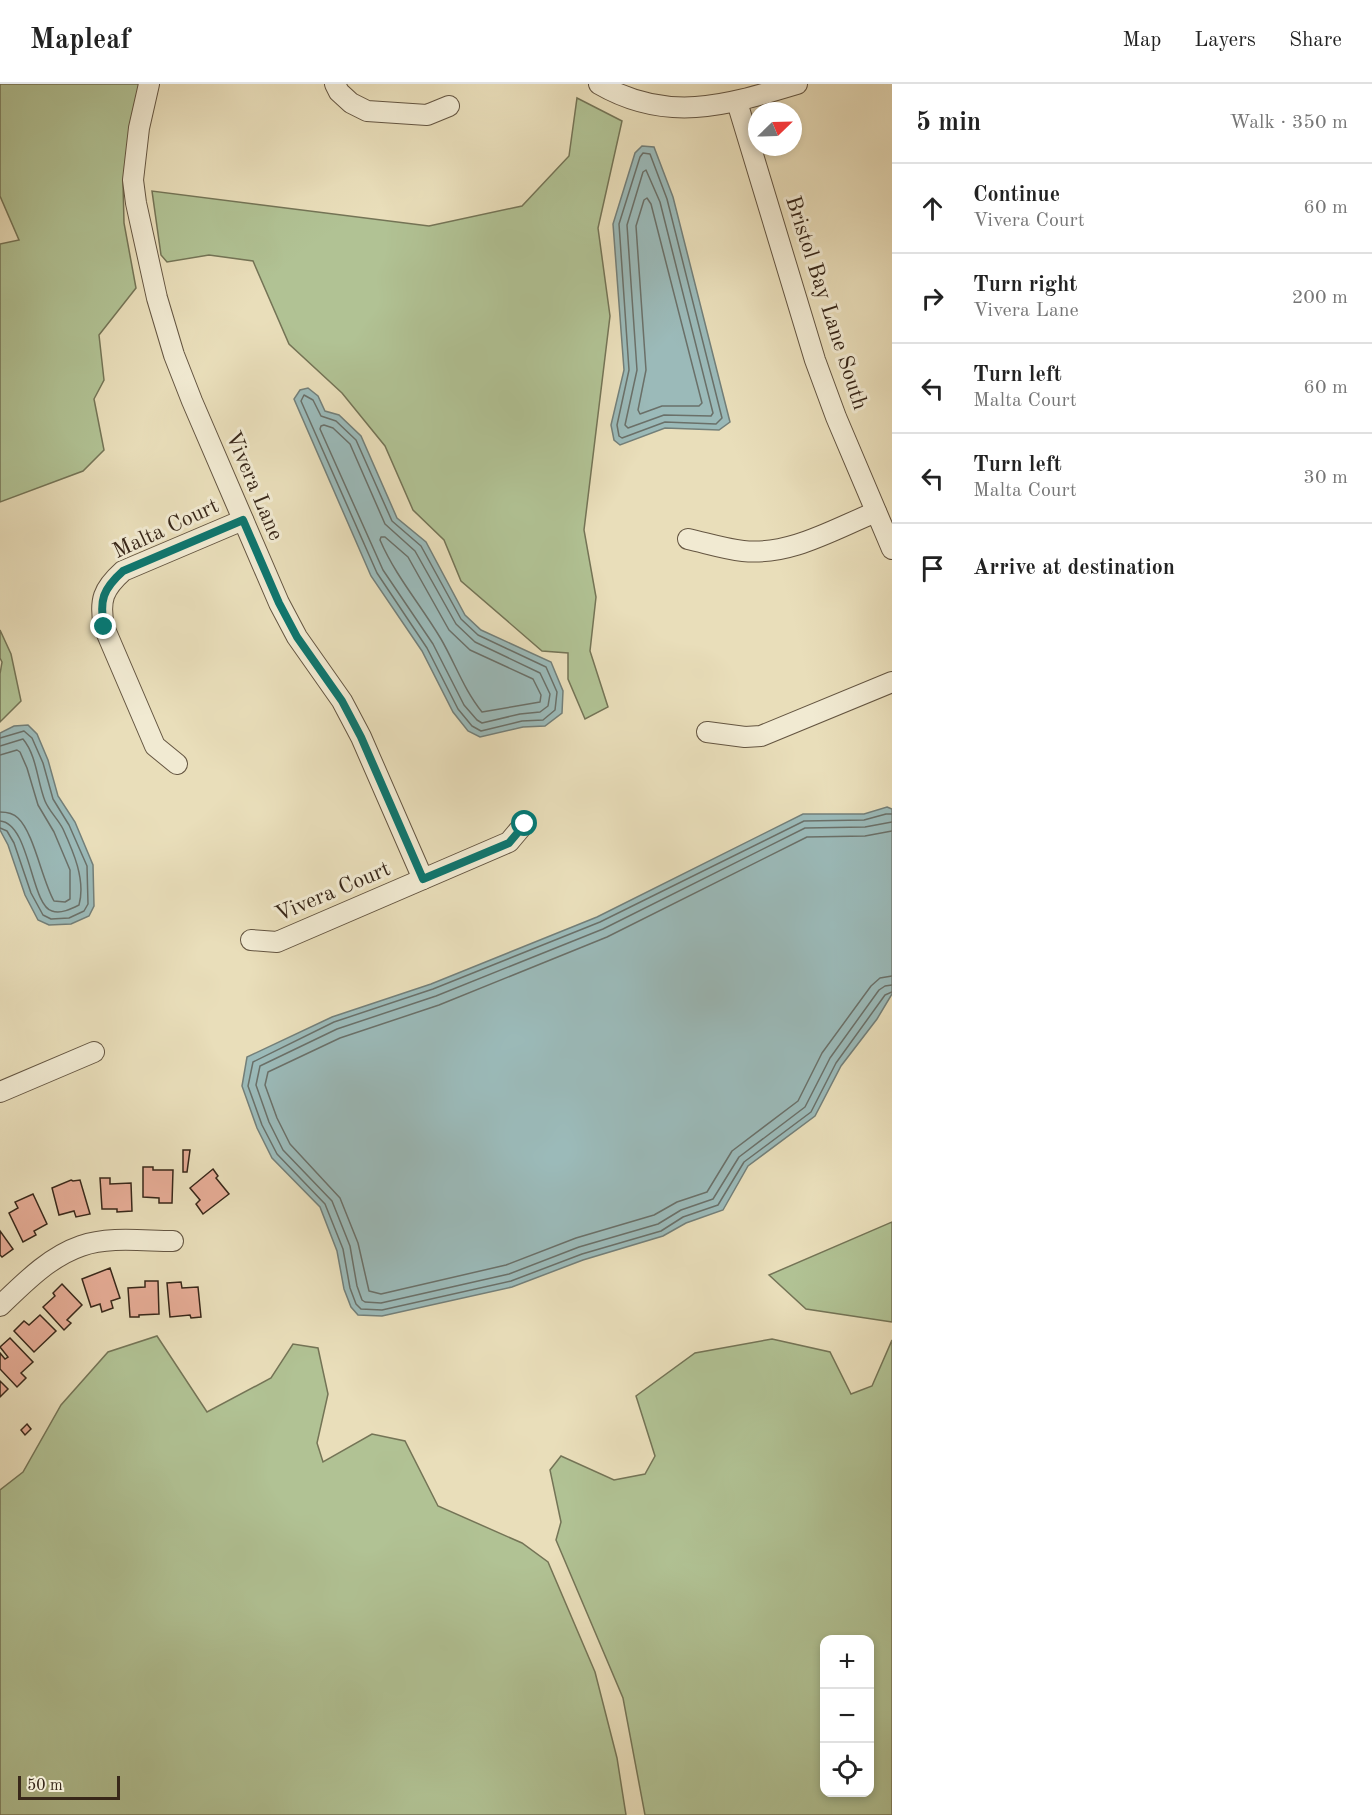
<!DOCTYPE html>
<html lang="en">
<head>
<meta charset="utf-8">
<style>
  body { margin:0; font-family:"Old Standard TT",serif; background:#f2f2f2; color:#222 }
  .controls { position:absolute; right:18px; bottom:18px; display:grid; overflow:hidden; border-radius:12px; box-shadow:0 3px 9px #0003 }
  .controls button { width:54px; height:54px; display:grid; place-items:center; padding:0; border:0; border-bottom:2px solid #e0e0e0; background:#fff; color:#222; font:30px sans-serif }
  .compass { position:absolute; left:748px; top:18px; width:54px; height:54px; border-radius:50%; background:#fff; box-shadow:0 3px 9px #0003; rotate:67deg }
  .scale { position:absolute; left:18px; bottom:15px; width:102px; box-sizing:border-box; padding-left:6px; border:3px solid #382719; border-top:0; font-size:16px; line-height:21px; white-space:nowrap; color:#382719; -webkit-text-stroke:4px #f1ead2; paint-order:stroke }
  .stop { position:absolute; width:18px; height:18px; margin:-14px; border:4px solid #0f766e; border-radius:50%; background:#fff }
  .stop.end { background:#0f766e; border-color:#fff; box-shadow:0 2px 6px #0008 }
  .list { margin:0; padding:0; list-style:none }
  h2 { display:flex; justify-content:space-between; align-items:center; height:78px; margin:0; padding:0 24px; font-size:26px }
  h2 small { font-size:20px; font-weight:400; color:#767676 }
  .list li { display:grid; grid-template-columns:39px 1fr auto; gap:18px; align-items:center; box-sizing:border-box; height:90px; padding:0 24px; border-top:2px solid #e0e0e0 }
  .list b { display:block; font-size:22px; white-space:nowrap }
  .list p { margin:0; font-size:20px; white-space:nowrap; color:#767676 }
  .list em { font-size:20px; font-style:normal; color:#767676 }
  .icon { flex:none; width:33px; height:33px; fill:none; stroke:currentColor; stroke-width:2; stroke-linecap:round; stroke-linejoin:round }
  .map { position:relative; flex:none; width:892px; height:1731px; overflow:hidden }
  header { display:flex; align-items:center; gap:36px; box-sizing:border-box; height:84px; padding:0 30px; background:#fff; border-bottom:2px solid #e0e0e0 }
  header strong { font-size:28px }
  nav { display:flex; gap:33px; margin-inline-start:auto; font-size:21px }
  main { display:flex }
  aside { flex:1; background:#fff }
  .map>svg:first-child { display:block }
  .green { fill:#b1c294; stroke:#747456; stroke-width:1.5; fill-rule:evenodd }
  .water { fill:#9bbab9; stroke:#737f79; stroke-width:1.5 }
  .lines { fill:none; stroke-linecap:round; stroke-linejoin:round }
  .shore { stroke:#6a7069; stroke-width:1.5 }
  .building { fill:#e6ac96; stroke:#382719; stroke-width:1.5 }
  .minor-casing { stroke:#645541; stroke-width:22 }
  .minor { stroke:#f1ead2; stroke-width:20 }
  .route { stroke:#0f766e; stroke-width:8 }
  .labels { text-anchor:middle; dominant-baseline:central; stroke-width:6; stroke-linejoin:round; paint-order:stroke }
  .street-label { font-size:22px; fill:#382719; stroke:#f1ead2 }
</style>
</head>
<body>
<header>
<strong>Mapleaf</strong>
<nav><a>Map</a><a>Layers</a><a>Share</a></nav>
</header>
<main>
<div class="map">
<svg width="892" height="1731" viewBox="0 0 892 1731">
  <rect width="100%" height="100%" fill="#e9deba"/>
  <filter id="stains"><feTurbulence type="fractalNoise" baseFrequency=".00333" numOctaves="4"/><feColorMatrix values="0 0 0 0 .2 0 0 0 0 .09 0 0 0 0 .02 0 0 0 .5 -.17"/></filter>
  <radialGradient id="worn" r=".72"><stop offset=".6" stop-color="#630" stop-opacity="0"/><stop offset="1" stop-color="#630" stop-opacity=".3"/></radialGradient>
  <g class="green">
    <polygon points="0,0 139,0 123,99 124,139 136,204 99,251 104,296 94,315 104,366 83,387 0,418 0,160 19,156 0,112"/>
    <polygon points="577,14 622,37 598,144 610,232 584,446 596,513 590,567 608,623 585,635 568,595 568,569 542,567 461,497 444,456 413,426 385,362 342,309 289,260 253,177 209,171 167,178 161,171 152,107 429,142 522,122 569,72"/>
    <polygon points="0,546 11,570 21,617 0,638 0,590 2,578 0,574"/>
    <polygon points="892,1138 892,1238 806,1225 769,1191"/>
    <polygon points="157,1252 207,1328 271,1294 293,1260 318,1264 328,1310 317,1359 323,1378 372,1350 405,1357 438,1422 522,1459 548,1478 595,1588 617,1674 626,1731 0,1731 0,1406 23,1388 61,1321 108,1268"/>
    <path d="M772,1255l58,13 21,42 21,-8 20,-46v475h-247l-22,-117 -67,-158 5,-18 -11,-52 11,-14 53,24 31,-6 10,-18 -19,-60 59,-43zM824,1556h46v152h-46z"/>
  </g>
  <g class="water">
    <polygon points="642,62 654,63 673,113 730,338 719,346 665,344 620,361 614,356 611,341 624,286 613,140 635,69"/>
    <polygon points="308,304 318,312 325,327 339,331 361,352 397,434 426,458 465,531 481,546 551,578 563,607 562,629 545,642 523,643 480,653 468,647 453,628 422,567 371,492 294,315 300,306"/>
    <polygon points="28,641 37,650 48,676 58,712 75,738 93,781 94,822 89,832 71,840 49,841 38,836 25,811 8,761 0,746 0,649 14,642"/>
    <polygon points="887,723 892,725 892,910 877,935 841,982 815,1032 748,1082 723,1126 686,1139 663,1152 583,1176 512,1203 382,1232 358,1231 351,1223 344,1205 337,1167 320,1123 272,1074 257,1044 242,1002 247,973 332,933 431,900 597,833 803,730 864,730"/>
  </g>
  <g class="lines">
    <g class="shore">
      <polygon points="643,69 650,70 667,115 722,334 716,340 665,338 622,354 619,352 617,341 629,286 619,140 640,73"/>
      <polygon points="646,86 660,118 713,329 711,332 664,331 628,344 625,341 637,286 627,141 643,88"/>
      <polygon points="647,114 651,120 702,319 699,322 662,322 640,330 638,326 646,286 636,142 644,116"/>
      <polygon points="304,311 313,316 321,332 336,337 356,356 392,437 421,462 461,535 478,551 546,583 557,608 555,626 543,636 522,637 481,647 472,642 458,625 427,564 377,489 301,317"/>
      <polygon points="324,341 333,344 350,360 385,440 415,467 456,540 475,558 540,589 550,610 548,622 540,628 520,630 482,639 477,636 464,621 433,560 383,486 320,345 321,342"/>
      <path d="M381,453h4l23,20 41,73 21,20 63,29 8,16 -1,7 -58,10c-18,-22 -27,-49 -41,-73 -20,-34 -45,-62 -61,-99z"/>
      <polyline points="0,654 24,647 32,654 43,679 53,715 69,741 87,782 88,820 84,827 69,834 51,835 43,831 31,809 14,759 7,747 0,744"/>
      <path d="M0,662l23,-7c14,17 14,42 22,62 4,10 13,18 18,28 10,22 23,51 16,76 -8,4 -18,9 -27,6 -21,-5 -22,-88 -52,-90"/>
      <path d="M0,671l17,-5 3,2 7,16 11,37 16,27 16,38v29l-5,3 -11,-1c-12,-21 -20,-68 -36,-83 -5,-5 -11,-6 -18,-6"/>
      <polyline points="892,730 886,730 864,736 804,737 600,838 433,905 334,938 253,978 248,1002 262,1041 277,1070 325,1120 343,1165 350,1204 356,1220 361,1225 382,1226 511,1197 582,1170 661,1147 683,1133 718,1121 744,1078 811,1028 836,979 885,911 892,908"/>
      <polyline points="892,738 865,743 805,744 603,845 436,912 337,945 260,982 256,1001 269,1038 283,1066 332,1117 350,1162 357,1202 362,1216 365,1218 381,1219 509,1190 579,1163 658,1140 681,1126 713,1115 739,1073 805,1023 830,974 879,906 885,902 892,901"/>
      <polyline points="892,747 865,752 807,753 607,853 439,921 340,954 268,988 265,1001 277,1034 290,1060 340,1114 358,1159 369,1207 381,1210 506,1181 576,1154 654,1131 677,1118 707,1108 732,1067 798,1017 822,969 871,902 880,894 892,892"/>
    </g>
  </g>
  <g class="building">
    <polygon points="183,1066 190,1066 187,1088 183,1088"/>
    <polygon points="143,1083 153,1083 153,1086 173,1086 172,1119 159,1119 159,1114 143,1113"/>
    <polygon points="213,1085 218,1092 216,1094 229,1110 203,1130 196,1120 200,1116 190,1104"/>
    <polygon points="100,1094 110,1094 110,1100 131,1099 132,1127 117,1128 117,1125 102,1125"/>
    <polygon points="71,1096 73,1097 80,1096 90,1130 76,1133 74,1127 59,1131 52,1104"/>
    <polygon points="33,1110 47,1140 34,1147 36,1151 23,1158 9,1129 18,1124 15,1118"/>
    <polygon points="0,1147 13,1165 2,1173 0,1171"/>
    <polygon points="110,1184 120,1214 111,1217 113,1224 102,1228 100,1220 91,1223 82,1195"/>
    <polygon points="145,1197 158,1197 159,1230 139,1231 139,1233 130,1233 128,1204 145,1203"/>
    <polygon points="181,1198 182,1204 198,1203 201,1233 191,1234 190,1231 170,1233 167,1199"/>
    <polygon points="62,1200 82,1221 67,1236 71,1239 64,1246 43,1223 55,1212 53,1209"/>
    <polygon points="40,1231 56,1247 34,1268 14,1247 24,1237 29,1241"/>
    <polygon points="10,1254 33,1278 21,1289 26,1294 17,1303 0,1285 0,1269 5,1275 8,1273 0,1263"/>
    <polygon points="0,1297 8,1305 0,1313"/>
    <polygon points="27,1340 31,1345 25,1351 21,1346"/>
  </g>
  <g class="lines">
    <defs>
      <g id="minor">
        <polyline points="149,0 139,44 133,96 136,119 157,214 174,271 192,317 279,519 297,553 342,617 361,653 423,795"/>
        <polyline points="335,0 339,8 351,19 367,27 427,31 449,22"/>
        <path d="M599,0c69,40 128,21 198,0"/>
        <polyline points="737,18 815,276 836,333 892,465"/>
        <path d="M688,455c18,4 37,10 55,12 47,5 91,-22 133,-39"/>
        <polyline points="707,648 745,653 761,652 892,598"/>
        <path d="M177,680l-22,-18 -51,-119c-5,-27 -1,-38 19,-56l120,-51"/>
        <polyline points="251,856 277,858 509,758 525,739"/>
        <polyline points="0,1008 94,968"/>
        <path d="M0,1222c24,-23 49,-49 81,-60 28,-10 63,-5 92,-5"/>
      </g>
    </defs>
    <use href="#minor" class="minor-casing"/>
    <use href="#minor" class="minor"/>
  </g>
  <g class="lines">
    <path class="route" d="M104,543c-5,-27 -1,-38 19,-56l120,-51 36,83 18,34 45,64 19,36 62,142 86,-36 16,-19"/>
  </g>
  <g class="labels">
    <g class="street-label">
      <text transform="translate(826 219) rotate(72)">Bristol Bay Lane South</text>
      <text transform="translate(254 402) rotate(67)">Vivera Lane</text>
      <text transform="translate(166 445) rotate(-25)">Malta Court</text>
      <text transform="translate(333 808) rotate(-23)">Vivera Court</text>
    </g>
  </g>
  <rect width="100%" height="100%" filter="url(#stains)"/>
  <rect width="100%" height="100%" fill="url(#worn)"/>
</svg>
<div class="controls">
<button>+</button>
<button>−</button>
<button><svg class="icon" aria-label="locate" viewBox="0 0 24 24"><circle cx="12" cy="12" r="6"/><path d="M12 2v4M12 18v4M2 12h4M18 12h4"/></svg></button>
</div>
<svg class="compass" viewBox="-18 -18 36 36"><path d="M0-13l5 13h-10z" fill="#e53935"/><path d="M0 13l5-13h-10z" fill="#767676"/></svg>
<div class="scale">50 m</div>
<div class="stop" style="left:525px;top:740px"></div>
<div class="stop end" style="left:104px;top:543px"></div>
</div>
<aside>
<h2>5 min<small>Walk · 350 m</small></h2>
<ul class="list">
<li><svg class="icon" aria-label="ahead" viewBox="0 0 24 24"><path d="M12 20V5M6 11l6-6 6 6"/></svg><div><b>Continue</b><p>Vivera Court</p></div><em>60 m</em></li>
<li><svg class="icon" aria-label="right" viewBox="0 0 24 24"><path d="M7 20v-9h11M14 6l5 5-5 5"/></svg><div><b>Turn right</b><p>Vivera Lane</p></div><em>200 m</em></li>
<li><svg class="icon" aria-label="left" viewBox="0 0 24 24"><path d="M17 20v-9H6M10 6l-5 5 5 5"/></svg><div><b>Turn left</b><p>Malta Court</p></div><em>60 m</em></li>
<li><svg class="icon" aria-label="left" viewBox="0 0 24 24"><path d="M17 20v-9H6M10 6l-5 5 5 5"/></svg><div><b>Turn left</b><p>Malta Court</p></div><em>30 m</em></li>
<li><svg class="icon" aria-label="arrive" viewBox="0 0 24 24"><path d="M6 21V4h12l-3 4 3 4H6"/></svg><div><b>Arrive at destination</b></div></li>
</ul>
</aside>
</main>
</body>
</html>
